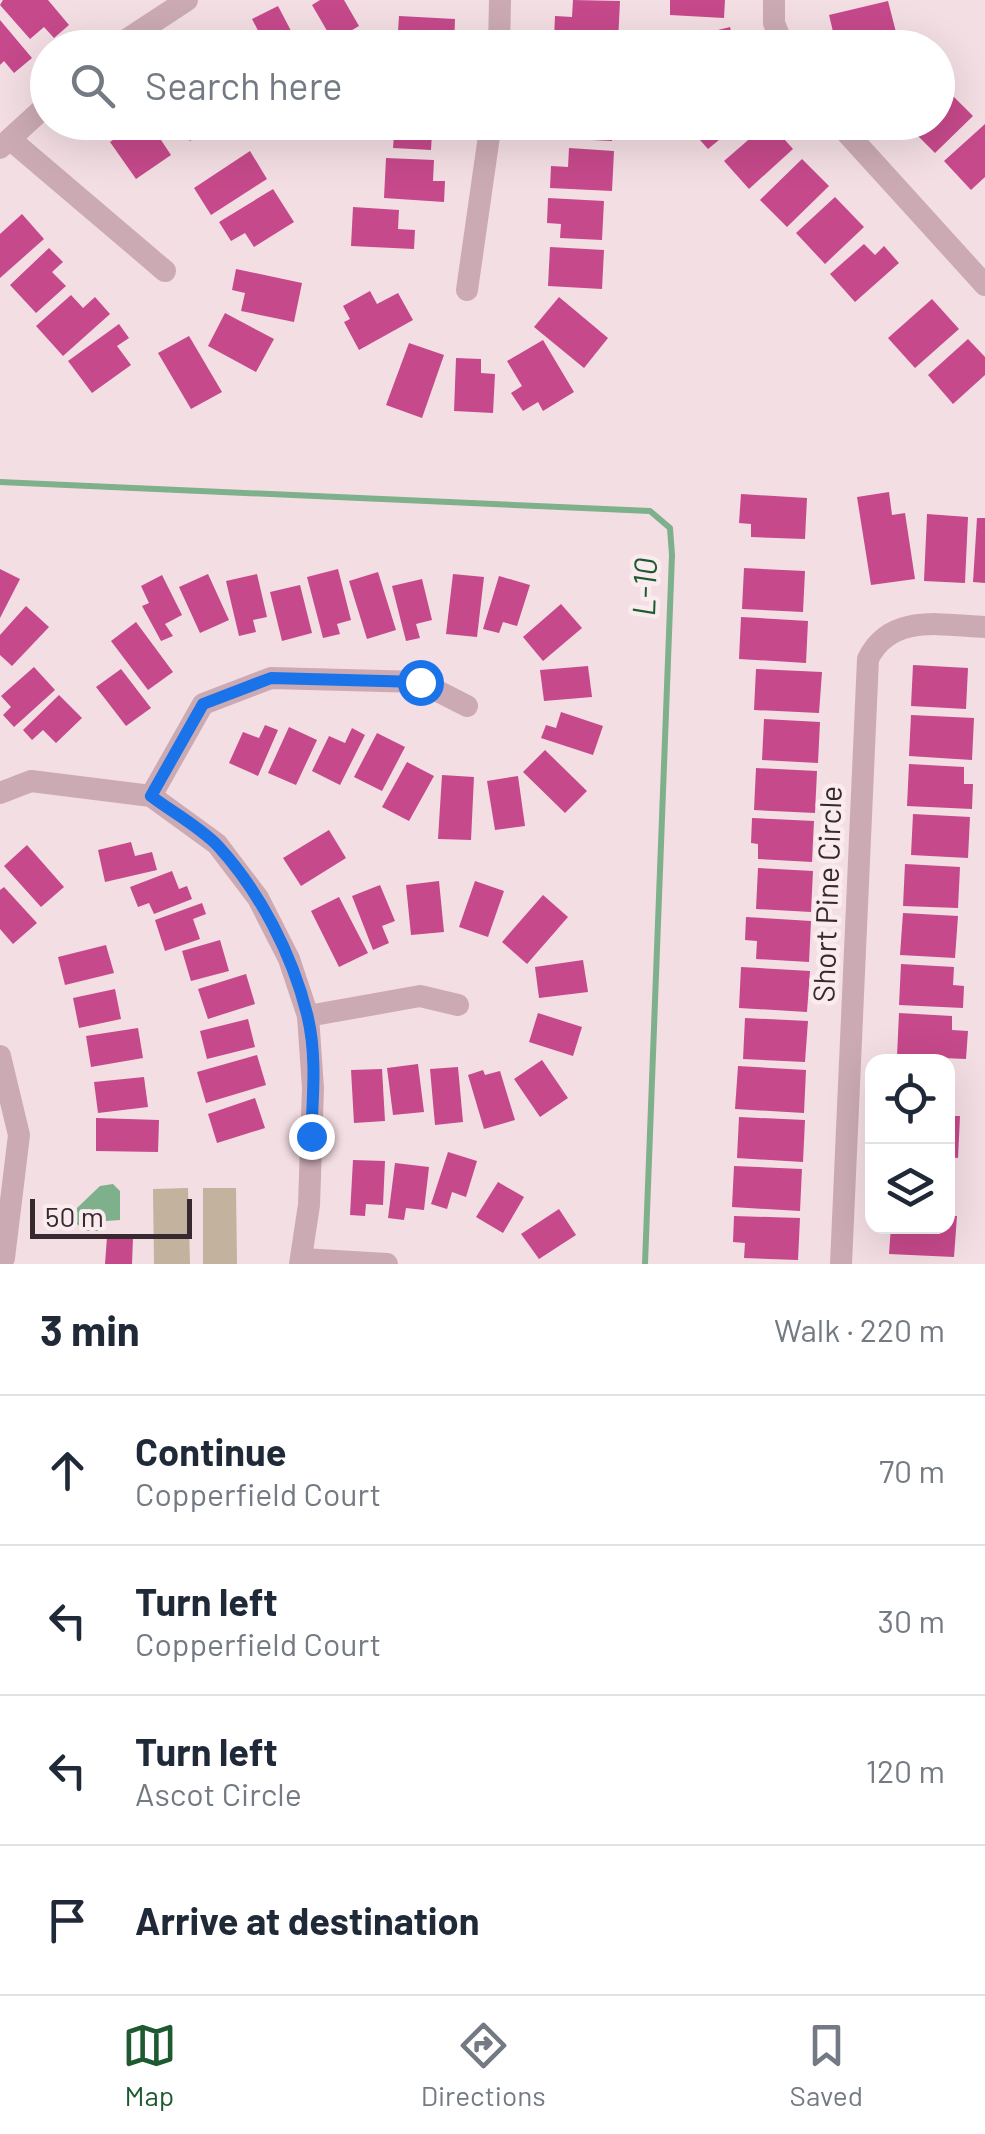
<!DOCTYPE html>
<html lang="en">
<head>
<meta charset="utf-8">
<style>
  body { margin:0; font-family:Barlow,sans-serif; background:#f2f2f3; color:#1f2937 }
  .controls { position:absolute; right:30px; bottom:30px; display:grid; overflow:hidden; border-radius:20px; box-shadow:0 10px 40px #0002 }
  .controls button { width:90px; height:90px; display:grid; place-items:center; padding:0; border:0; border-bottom:2px solid #e0e1e3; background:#fff; color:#1f2937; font:50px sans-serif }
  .scale { position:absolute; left:30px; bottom:25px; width:162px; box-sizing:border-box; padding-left:10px; border:5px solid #382930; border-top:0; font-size:28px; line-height:35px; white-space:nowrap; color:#382930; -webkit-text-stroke:8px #faebee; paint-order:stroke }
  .stop { position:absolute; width:30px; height:30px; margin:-22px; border:8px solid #1a73e8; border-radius:50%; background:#fff }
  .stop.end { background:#1a73e8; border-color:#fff; box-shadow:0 2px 10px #0008 }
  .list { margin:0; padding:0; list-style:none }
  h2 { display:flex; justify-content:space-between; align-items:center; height:130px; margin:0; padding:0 40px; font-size:42px }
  h2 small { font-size:32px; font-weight:400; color:#747a83 }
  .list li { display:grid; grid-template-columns:65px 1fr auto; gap:30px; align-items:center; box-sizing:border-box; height:150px; padding:0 40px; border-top:2px solid #e0e1e3 }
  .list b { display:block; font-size:38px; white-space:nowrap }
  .list p { margin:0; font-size:32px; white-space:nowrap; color:#747a83 }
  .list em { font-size:32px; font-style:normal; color:#747a83 }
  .icon { flex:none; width:55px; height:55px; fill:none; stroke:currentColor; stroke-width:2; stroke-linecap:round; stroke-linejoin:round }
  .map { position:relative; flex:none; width:985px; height:1264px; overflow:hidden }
  .search { position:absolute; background:#fff; box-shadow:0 10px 40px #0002; left:30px; right:30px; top:30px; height:110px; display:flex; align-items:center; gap:25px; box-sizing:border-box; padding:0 35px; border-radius:55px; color:#747a83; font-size:38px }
  .sheet { height:730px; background:#fff }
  nav { display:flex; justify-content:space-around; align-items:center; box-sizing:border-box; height:140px; border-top:2px solid #e0e1e3; background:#fff; font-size:28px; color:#747a83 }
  nav a { display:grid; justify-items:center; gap:5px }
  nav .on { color:#1e5a30 }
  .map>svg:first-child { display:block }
  .green { fill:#c2b29e }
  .water { fill:#7db08b }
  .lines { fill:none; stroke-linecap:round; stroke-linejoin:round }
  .stream { stroke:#7db08b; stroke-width:6 }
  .building { fill:#c6498b }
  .street { stroke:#cbaab4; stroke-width:22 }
  .route { stroke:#1a73e8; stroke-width:12 }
  .labels { text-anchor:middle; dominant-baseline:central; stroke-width:9; stroke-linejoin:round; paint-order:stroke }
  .street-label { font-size:30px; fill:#382930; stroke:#faebee }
  .water-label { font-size:32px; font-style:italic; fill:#1e5a30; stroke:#faebee }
</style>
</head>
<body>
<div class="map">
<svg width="985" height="1264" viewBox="0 0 985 1264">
  <rect width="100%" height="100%" fill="#f3dee3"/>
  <g class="green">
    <polygon points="188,1188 190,1264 154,1264 153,1189"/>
    <polygon points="203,1188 236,1188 237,1264 203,1264"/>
  </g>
  <polygon class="water" points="113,1184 120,1191 120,1220 106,1221 102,1231 85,1231 77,1224 77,1208 100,1186"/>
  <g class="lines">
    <polyline class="stream" points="0,482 650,511 670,528 672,555 645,1264"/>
  </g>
  <g class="building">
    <polygon points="3,0 48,0 69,25 54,38 44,27 30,39 0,5"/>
    <polygon points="320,0 344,0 359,26 333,41 312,5"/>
    <polygon points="573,0 620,1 618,42 554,38 555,16 572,17"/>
    <polygon points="670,0 725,0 724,18 670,15"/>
    <polygon points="888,1 897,36 837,48 829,15"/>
    <polygon points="278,6 300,48 267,48 252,19"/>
    <polygon points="399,16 455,19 454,48 397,48"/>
    <polygon points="0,20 32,58 14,73 4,61 0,65"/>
    <polygon points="730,27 735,48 671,48 670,42"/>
    <polygon points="946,89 973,116 935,153 908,126 911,122 938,122 938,97"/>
    <polygon points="121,122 149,122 171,155 136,179 110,142 119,136 116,130 123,125"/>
    <polygon points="175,122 215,122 190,141"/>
    <polygon points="395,122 450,122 449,134 432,133 431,150 393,148"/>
    <polygon points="551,122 613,122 612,141 551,138"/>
    <polygon points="703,122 741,122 708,149 692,131"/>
    <polygon points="769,122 793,149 749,189 724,161"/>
    <polygon points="985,124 985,177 971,190 944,161"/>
    <polygon points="569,148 614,151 612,191 550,188 551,166 568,167"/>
    <polygon points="250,151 267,179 211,215 194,188"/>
    <polygon points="386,158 434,160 433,181 445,181 444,202 384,198"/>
    <polygon points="802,159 829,186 787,227 760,200"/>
    <polygon points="273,189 294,222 254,247 245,233 231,241 219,222"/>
    <polygon points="835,197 864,227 825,264 796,233"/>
    <polygon points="548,198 604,201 602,240 560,238 561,224 547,223"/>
    <polygon points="353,207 399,210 398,229 415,230 414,249 351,246"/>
    <polygon points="22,214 44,239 0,278 0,234"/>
    <polygon points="864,244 875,255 884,246 899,263 855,302 830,274"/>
    <polygon points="550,247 604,250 602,289 548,286"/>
    <polygon points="49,248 63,262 52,272 66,286 36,313 10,285"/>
    <polygon points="236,269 302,283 294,322 241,311 245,293 232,290"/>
    <polygon points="370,291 377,304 398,293 413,320 359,350 344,322 350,319 343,306"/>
    <polygon points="71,295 83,308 95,297 110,314 63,356 36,326"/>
    <polygon points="559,297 608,338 584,368 534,327"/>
    <polygon points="932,299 959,329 915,368 888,338"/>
    <polygon points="225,313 274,339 256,372 208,346"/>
    <polygon points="119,324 129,338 117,346 131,365 92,393 68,361"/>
    <polygon points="189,336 222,392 191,409 158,353"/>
    <polygon points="968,339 985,357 985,375 953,404 928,375"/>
    <polygon points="543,340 574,392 543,411 538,402 523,411 511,393 522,386 507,361"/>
    <polygon points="409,343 444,355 422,418 386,405"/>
    <polygon points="456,358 481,359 481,373 495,374 493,413 454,411"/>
    <polygon points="889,492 892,515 905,513 915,579 871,585 857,497"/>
    <polygon points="741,494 807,498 805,539 751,537 751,524 739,523"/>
    <polygon points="927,514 968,517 965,583 924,581"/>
    <polygon points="977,518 985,518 985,583 973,582"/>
    <polygon points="744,568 805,571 803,612 742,609"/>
    <polygon points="0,569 20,579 0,618"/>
    <polygon points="338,569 351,620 337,624 340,634 323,638 307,577"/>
    <polygon points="378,572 396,630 367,639 349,581"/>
    <polygon points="208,574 229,620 200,633 179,587"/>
    <polygon points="257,574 267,617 253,620 256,632 239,636 226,581"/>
    <polygon points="453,574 484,577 477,637 446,634"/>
    <polygon points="162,575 182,615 165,624 173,636 161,641 142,606 149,603 141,586"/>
    <polygon points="499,576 530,585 517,626 503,622 499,633 483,629"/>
    <polygon points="422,579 432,620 416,624 420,638 406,641 392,586"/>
    <polygon points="300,585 312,633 282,641 270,592"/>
    <polygon points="561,604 582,628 543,661 523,637"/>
    <polygon points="26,606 49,627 12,666 0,655 0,635"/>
    <polygon points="741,617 808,621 806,663 739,659"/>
    <polygon points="136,622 173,672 148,690 111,641"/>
    <polygon points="913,665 968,668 966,709 911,706"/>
    <polygon points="588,666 592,697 544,701 540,670"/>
    <polygon points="34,667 55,690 14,727 3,715 11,707 1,696"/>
    <polygon points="121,669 151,708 126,726 96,687"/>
    <polygon points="756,669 822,672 819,713 754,710"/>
    <polygon points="59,695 82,718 56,743 43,730 32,740 23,730"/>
    <polygon points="561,712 603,726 593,755 541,738 546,725 556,728"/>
    <polygon points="911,715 974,718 972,760 909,756"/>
    <polygon points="764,719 820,722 818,763 762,760"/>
    <polygon points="265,725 278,730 258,776 229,763 243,732 259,738"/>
    <polygon points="289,727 317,740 296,785 268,773"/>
    <polygon points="352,728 365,735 340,785 312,771 329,736 345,743"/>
    <polygon points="377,733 405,747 382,791 354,777"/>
    <polygon points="545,750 587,791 565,813 523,772"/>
    <polygon points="407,762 434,776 409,821 382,807"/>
    <polygon points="909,764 964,767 964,784 973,784 972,809 907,806"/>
    <polygon points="756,768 817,771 815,813 754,810"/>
    <polygon points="442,775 474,777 471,840 438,839"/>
    <polygon points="518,776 525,826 495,830 487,781"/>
    <polygon points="913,814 970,817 968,858 911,855"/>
    <polygon points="752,818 814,821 812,862 758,859 758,844 751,843"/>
    <polygon points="329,830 346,858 301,886 283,858"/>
    <polygon points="131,842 135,856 152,852 157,870 105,882 98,850"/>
    <polygon points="27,845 64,887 41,907 4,866"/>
    <polygon points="905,864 960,867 958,908 903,906"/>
    <polygon points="758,868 813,871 811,912 756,909"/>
    <polygon points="172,871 179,889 187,886 192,899 154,914 149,903 138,907 130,887"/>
    <polygon points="439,881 444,932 411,935 406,885"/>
    <polygon points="475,881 504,891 488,937 459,927"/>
    <polygon points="380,885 395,921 382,926 389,943 373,950 352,896"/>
    <polygon points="4,887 37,923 13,944 0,929 0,890"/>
    <polygon points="543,895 568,917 527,964 502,942"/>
    <polygon points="339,897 368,953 339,967 311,911"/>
    <polygon points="202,903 206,914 193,919 200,939 165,951 155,920"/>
    <polygon points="903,913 958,916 955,958 900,955"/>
    <polygon points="746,917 811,921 809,962 756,959 757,941 745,940"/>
    <polygon points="220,940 229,971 191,981 182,951"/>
    <polygon points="106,945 114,973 65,985 58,957"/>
    <polygon points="583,960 588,992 539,998 535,967"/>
    <polygon points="901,964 954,967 953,985 964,986 963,1008 899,1005"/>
    <polygon points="741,967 810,971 807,1012 739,1008"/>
    <polygon points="246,974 255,1004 208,1019 198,989"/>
    <polygon points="115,989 121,1019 79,1028 73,998"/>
    <polygon points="538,1013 582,1027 573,1056 529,1042"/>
    <polygon points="899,1013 952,1016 952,1030 968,1031 966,1059 897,1056"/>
    <polygon points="745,1018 808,1021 805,1062 743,1059"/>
    <polygon points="248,1019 255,1047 207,1059 200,1031"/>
    <polygon points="138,1028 143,1058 91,1067 86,1036"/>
    <polygon points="257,1055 266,1085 206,1103 197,1072"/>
    <polygon points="542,1060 568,1098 540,1117 514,1079"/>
    <polygon points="418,1064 424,1112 393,1115 387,1068"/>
    <polygon points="738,1066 806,1070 804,1113 735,1109"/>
    <polygon points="458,1067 463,1122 435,1125 430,1069"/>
    <polygon points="382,1069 385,1121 354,1123 351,1070"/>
    <polygon points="483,1070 485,1075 500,1071 515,1120 484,1129 468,1075"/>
    <polygon points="144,1077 148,1107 98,1113 94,1082"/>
    <polygon points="255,1098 265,1128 217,1143 208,1114"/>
    <polygon points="948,1116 960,1116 958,1158 948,1157"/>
    <polygon points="739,1117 805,1120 803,1162 737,1158"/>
    <polygon points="96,1118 159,1120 158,1152 96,1151"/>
    <polygon points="448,1152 477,1161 466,1197 452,1192 447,1209 431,1204"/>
    <polygon points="353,1160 385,1161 383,1205 366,1204 365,1216 350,1215"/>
    <polygon points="395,1163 429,1167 424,1210 406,1208 404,1220 388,1218"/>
    <polygon points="734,1166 802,1169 800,1211 732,1207"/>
    <polygon points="498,1182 524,1197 503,1233 476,1217"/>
    <polygon points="559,1209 576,1235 539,1259 521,1234"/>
    <polygon points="734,1216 800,1218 798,1260 744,1258 745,1243 733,1242"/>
    <polygon points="948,1216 957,1216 954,1257 889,1254 891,1226 948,1226"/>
    <polygon points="107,1237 133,1238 132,1264 105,1264"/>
  </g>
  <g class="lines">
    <g class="street">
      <polyline points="774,0 774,23 784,48"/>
      <polyline points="114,48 187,0"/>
      <polyline points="499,48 500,0"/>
      <polyline points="837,122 985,285"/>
      <polyline points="11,140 165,271"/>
      <polyline points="0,148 48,104"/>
      <polyline points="467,290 491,122"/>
      <polyline points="0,793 31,781 151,796 217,844 258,898 289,959 308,1016 313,1088 309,1205 300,1264"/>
      <polyline points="151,796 203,704 271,678 420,682 467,706"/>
      <polyline points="308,1016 420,996 458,1005"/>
      <polyline points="0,1056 19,1135 4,1258"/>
      <polyline points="302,1259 387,1264"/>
      <path d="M841,1264l27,-605c22,-46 74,-34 117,-32"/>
    </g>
  </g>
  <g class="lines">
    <path class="route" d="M311,1136c2,-40 6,-83 -4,-122 -15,-60 -47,-122 -89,-168 -18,-19 -46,-34 -67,-50l52,-92 68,-26 149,4"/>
  </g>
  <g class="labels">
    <g class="street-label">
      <text transform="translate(826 894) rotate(-88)">Short Pine Circle</text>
    </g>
    <g class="water-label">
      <text transform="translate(643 587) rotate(-88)">L-10</text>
    </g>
  </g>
</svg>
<div class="controls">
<button><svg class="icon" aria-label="locate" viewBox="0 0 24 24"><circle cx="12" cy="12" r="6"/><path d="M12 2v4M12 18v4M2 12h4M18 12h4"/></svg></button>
<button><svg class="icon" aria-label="layers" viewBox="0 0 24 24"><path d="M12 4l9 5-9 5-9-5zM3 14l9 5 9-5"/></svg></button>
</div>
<div class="scale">50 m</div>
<div class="stop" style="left:420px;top:682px"></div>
<div class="stop end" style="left:311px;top:1136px"></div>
<div class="search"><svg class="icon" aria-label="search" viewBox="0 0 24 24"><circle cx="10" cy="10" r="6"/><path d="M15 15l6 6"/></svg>Search here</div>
</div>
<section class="sheet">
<h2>3 min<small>Walk · 220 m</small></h2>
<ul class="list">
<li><svg class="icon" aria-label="ahead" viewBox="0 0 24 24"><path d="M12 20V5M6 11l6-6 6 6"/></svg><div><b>Continue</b><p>Copperfield Court</p></div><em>70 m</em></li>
<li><svg class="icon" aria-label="left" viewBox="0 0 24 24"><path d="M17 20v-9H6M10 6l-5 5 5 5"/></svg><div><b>Turn left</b><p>Copperfield Court</p></div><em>30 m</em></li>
<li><svg class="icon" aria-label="left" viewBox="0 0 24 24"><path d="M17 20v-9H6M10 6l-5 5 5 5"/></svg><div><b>Turn left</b><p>Ascot Circle</p></div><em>120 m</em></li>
<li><svg class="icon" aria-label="arrive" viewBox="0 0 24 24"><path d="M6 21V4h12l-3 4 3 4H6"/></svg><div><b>Arrive at destination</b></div></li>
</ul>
</section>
<nav>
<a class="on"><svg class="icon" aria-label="map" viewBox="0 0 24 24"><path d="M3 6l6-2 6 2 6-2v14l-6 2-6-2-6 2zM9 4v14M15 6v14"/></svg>Map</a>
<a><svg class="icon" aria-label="directions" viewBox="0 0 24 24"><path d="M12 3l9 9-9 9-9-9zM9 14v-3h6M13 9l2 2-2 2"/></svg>Directions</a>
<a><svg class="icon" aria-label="saved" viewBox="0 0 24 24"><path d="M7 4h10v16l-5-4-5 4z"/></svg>Saved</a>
</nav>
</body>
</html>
